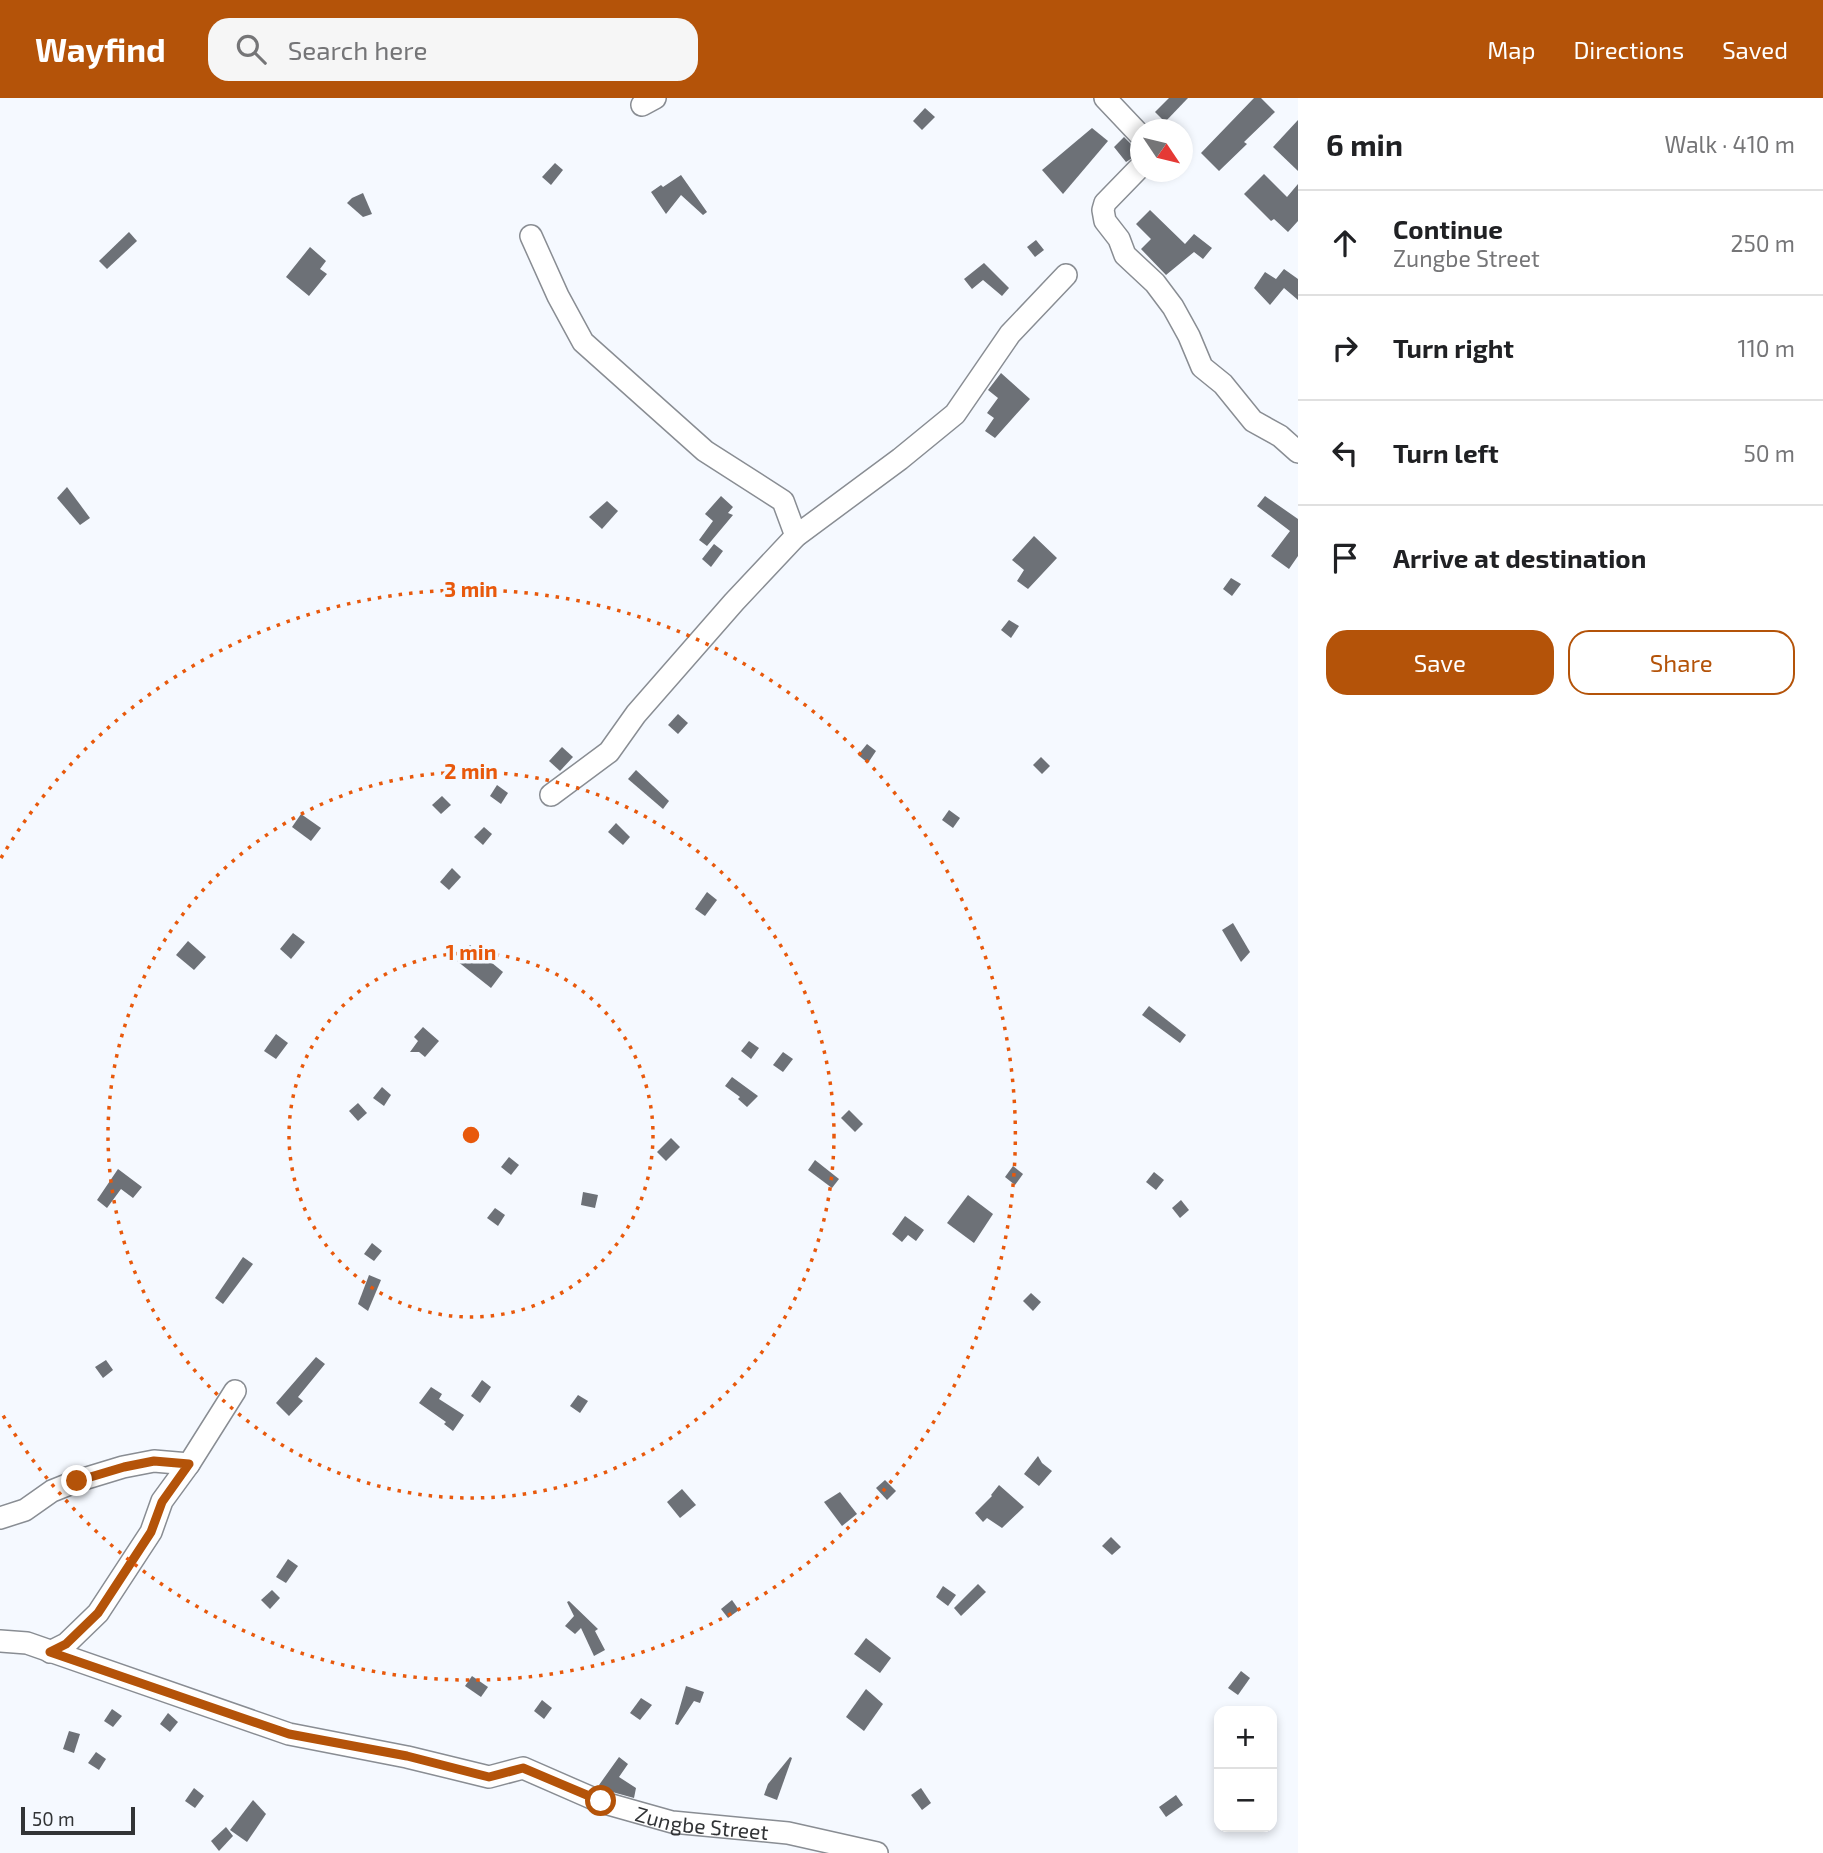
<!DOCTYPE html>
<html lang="en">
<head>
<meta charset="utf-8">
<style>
  body { margin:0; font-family:"Exo 2",sans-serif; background:#f6f6f6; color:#202124 }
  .controls { position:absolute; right:21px; bottom:21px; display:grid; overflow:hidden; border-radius:14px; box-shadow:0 4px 10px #0003 }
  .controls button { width:63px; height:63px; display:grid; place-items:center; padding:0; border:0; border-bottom:2px solid #e0e0e0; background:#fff; color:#202124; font:35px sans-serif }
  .compass { position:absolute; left:1130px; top:21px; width:63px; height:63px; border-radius:50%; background:#fff; box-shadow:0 4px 10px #0003; rotate:125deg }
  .scale { position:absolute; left:21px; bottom:18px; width:114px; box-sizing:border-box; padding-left:7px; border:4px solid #323436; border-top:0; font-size:19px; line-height:24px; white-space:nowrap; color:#323436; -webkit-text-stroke:5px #f5f9ff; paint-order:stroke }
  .stop { position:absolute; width:21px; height:21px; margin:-16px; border:5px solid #b45309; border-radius:50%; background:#fff }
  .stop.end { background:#b45309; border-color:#fff; box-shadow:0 2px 7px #0008 }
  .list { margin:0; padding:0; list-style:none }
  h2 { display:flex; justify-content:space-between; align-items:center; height:91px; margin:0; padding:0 28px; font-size:30px }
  h2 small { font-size:23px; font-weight:400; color:#757577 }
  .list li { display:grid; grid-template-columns:46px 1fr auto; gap:21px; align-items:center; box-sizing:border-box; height:105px; padding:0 28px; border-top:2px solid #e0e0e0 }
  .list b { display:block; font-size:26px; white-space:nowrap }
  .list p { margin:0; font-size:23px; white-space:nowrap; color:#757577 }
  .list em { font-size:23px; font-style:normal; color:#757577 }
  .actions { display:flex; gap:14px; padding:21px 28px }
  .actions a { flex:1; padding:16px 0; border:2px solid #b45309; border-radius:21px; text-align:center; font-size:24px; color:#b45309 }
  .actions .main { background:#b45309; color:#fff }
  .icon { flex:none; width:38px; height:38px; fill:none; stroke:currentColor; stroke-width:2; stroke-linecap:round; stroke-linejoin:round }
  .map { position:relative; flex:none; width:1298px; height:1755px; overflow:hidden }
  header { display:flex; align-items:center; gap:42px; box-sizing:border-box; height:98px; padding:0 35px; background:#b45309; color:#fff }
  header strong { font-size:33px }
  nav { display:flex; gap:38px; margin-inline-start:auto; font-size:24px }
  .search { width:490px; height:63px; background:#f6f6f6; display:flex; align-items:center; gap:18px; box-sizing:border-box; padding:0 24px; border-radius:21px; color:#757577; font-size:26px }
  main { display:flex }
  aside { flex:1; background:#fff }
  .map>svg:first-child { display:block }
  .building { fill:#6d7177 }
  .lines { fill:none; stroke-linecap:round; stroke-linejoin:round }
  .minor-casing { stroke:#898d93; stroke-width:24 }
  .minor { stroke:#fff; stroke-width:21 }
  .route { stroke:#b45309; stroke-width:9 }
  .ring { fill:none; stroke:#e8590c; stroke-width:3.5; stroke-dasharray:3.5 7 }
  .labels { text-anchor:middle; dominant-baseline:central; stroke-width:7; stroke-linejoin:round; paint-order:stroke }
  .street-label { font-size:21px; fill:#323436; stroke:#f5f9ff }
  .centre { fill:#e8590c; stroke:#f5f9ff; stroke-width:3.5 }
  .ring-label { font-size:21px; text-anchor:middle; font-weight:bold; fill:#e8590c; stroke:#f5f9ff; stroke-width:7; stroke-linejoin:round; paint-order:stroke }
</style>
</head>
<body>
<header>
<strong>Wayfind</strong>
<div class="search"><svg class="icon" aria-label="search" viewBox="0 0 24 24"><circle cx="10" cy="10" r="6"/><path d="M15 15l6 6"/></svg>Search here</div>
<nav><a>Map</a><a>Directions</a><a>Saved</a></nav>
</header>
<main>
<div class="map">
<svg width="1298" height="1755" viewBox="0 0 1298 1755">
  <rect width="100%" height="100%" fill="#f5f9ff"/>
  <g class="building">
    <polygon points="1169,0 1188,0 1165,24 1155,14"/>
    <polygon points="1254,0 1261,0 1275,14 1244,44 1247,46 1219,73 1201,55"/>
    <polygon points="925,10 935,19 922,32 913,23"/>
    <polygon points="1298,22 1298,73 1273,49"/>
    <polygon points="1092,30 1108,43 1063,96 1042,72"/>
    <polygon points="1124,39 1131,46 1140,50 1140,55 1126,64 1114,49"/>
    <polygon points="555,65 563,72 551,87 542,79"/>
    <polygon points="1264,76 1287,99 1298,86 1298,123 1288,134 1274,121 1271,123 1244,96"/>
    <polygon points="681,77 707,114 703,117 681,97 666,116 651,94 661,87 663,89"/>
    <polygon points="363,95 372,116 363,119 347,105 352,100"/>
    <polygon points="1150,112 1185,146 1194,136 1212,150 1203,161 1194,154 1166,177 1141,151 1151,141 1136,126"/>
    <polygon points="129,134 137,143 107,171 99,163"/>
    <polygon points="1036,142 1044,152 1035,159 1027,149"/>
    <polygon points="310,149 326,163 320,171 327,176 309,198 286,179"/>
    <polygon points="984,165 1009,190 1002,198 983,182 972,191 964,181"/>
    <polygon points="1284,171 1298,181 1298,202 1284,190 1270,207 1254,190 1265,174 1276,181"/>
    <polygon points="1001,275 1030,301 995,340 985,333 994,320 987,315 998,300 988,292"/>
    <polygon points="67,389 90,420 80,427 57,400"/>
    <polygon points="721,398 733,409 728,415 733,417 707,448 699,442 713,423 705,416"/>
    <polygon points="1265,398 1298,421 1298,458 1289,471 1271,458 1290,433 1257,408"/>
    <polygon points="607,403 618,413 602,431 589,419"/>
    <polygon points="1034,438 1057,460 1028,491 1017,483 1024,472 1012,462"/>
    <polygon points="714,446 723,453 711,469 702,461"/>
    <polygon points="1231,480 1241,486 1232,498 1223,491"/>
    <polygon points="1009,522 1019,528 1011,540 1001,532"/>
    <polygon points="678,616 688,625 678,636 668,627"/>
    <polygon points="867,646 876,653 868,665 858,657"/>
    <polygon points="562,649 573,659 560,673 549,663"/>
    <polygon points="1041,659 1050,668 1042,676 1033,667"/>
    <polygon points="636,672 669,703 663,711 628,681"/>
    <polygon points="497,687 508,695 501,706 490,698"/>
    <polygon points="442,698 451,707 441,716 432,707"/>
    <polygon points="949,712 960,720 953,730 942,722"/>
    <polygon points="301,716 321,730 311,743 292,729"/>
    <polygon points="616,725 630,739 623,747 608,734"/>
    <polygon points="484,729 492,736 483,747 474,739"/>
    <polygon points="452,770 461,779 449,792 440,784"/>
    <polygon points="707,794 717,802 705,818 695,811"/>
    <polygon points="1233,825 1250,854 1241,864 1222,832"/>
    <polygon points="293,835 305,844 291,861 280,851"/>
    <polygon points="188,843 206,859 194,872 176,857"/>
    <polygon points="470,847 503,874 491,890 457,863"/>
    <polygon points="1149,908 1186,937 1180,945 1142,917"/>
    <polygon points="423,929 439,943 425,959 419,954 410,954 418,943 414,939"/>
    <polygon points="276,936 288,945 276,961 264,953"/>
    <polygon points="749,943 759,950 751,961 741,953"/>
    <polygon points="783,954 793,961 783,974 773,967"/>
    <polygon points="732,979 758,998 747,1009 738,1001 740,999 725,988"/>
    <polygon points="382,989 391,997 384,1008 373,1000"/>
    <polygon points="358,1005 367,1015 358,1023 349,1013"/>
    <polygon points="849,1012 863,1026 855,1034 841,1020"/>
    <polygon points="671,1040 680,1049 666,1063 657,1054"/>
    <polygon points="509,1059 519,1067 511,1077 501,1069"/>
    <polygon points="815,1062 839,1081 832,1090 808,1072"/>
    <polygon points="1013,1068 1023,1076 1015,1087 1005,1079"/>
    <polygon points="118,1071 142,1089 133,1100 121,1091 107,1110 97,1102"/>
    <polygon points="1154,1074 1164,1082 1156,1092 1146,1084"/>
    <polygon points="583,1094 598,1097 595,1110 581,1107"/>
    <polygon points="968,1097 993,1116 974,1145 947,1125"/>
    <polygon points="1181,1102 1189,1112 1180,1120 1172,1110"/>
    <polygon points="495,1110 505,1117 498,1128 487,1120"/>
    <polygon points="905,1118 924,1132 916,1143 908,1137 902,1144 892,1136"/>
    <polygon points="372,1145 382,1153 374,1163 364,1156"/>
    <polygon points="243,1159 253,1166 223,1206 215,1200"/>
    <polygon points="369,1177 381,1182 368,1213 358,1206"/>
    <polygon points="1031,1195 1041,1204 1033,1213 1023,1203"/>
    <polygon points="316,1259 325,1266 298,1299 303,1303 289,1318 276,1305"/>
    <polygon points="106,1262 113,1272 103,1280 95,1269"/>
    <polygon points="482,1282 491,1289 480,1305 471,1298"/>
    <polygon points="431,1289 442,1296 439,1301 464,1317 453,1333 444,1326 446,1324 419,1305"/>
    <polygon points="578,1297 588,1303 580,1315 570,1308"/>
    <polygon points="1038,1358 1042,1365 1052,1373 1039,1388 1024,1376"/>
    <polygon points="885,1382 896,1393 887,1402 876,1390"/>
    <polygon points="999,1387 1024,1409 1002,1430 987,1420 983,1424 975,1415 992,1398 991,1397"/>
    <polygon points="682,1391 696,1407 680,1420 667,1404"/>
    <polygon points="840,1394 857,1416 842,1428 824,1404"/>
    <polygon points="1111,1439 1121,1449 1112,1457 1102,1448"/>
    <polygon points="288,1461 298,1468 286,1485 276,1479"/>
    <polygon points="978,1486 986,1494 961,1518 954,1510"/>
    <polygon points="943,1488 956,1497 948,1508 936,1499"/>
    <polygon points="272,1492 280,1500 270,1511 261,1502"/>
    <polygon points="732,1502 739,1512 728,1520 721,1511"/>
    <polygon points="569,1503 598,1531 595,1533 605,1552 594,1558 581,1530 575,1536 565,1528 574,1518 567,1504"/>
    <polygon points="866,1540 891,1560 880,1575 854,1556"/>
    <polygon points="1241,1573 1250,1580 1238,1597 1228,1590"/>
    <polygon points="472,1578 488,1589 481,1599 465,1588"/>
    <polygon points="686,1588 704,1594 700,1605 694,1603 678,1627 675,1626"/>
    <polygon points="866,1591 883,1606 864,1633 846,1619"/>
    <polygon points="641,1600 652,1607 640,1622 630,1615"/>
    <polygon points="542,1602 552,1610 544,1621 534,1613"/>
    <polygon points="112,1611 122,1618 113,1629 104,1623"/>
    <polygon points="168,1615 178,1624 170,1634 160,1626"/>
    <polygon points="69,1633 80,1636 74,1655 63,1651"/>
    <polygon points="96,1654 106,1661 99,1672 88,1665"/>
    <polygon points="619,1659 628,1666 619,1679 636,1690 634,1700 605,1692 599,1687"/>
    <polygon points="790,1659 792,1660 777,1702 764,1697 768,1686"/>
    <polygon points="194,1690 204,1698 195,1710 185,1703"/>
    <polygon points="921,1690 931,1705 922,1712 911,1697"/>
    <polygon points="1176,1697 1183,1707 1166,1719 1159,1709"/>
    <polygon points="253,1702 266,1716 247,1744 230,1732"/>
    <polygon points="226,1729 233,1738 219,1753 211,1743"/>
  </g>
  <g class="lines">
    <defs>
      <g id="minor">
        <polyline points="1105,0 1140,37"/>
        <polyline points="642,7 655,0"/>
        <polyline points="1140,69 1105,105 1103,112 1105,123 1119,141 1125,157 1155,185 1173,209 1189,238 1202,269 1223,286 1253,323 1280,338 1298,354"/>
        <polyline points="531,138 558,198 583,244 705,353 783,403 796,438"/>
        <polyline points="551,697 609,654 636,616 734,504 796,438 900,361 955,316 1010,236 1066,177"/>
        <polyline points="0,1420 25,1412 52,1393 77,1383 123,1369 154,1363 189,1366 235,1293"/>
        <path id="s1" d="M0,1543l27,2 262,91 118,23 82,20 34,-9 78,34 71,20 116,11 89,20"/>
        <polyline points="50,1554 66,1546 98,1515 151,1434 162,1403 189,1366"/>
      </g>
    </defs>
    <use href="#minor" class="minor-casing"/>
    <use href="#minor" class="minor"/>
  </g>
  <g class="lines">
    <polyline class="route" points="77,1383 124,1369 154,1363 189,1366 162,1404 151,1434 98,1515 66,1546 50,1554 289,1636 407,1658 489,1679 523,1670 601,1703"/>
  </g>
  <g class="ring">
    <circle cx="471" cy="1037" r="182"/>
    <circle cx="471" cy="1037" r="363"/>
    <path d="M1 760A545 545 0 1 1 1 1314"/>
  </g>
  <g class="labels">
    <g class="street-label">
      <text stroke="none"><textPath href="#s1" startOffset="733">Zungbe Street</textPath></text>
    </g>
  </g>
  <circle cx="471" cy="1037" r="10" class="centre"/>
  <g class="ring-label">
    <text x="471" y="499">3 min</text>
    <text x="471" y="681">2 min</text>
    <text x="471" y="862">1 min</text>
  </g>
</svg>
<div class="controls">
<button>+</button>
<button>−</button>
</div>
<svg class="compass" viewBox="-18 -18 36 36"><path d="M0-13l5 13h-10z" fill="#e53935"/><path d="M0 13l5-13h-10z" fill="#757577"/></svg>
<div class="scale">50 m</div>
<div class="stop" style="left:601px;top:1703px"></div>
<div class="stop end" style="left:77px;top:1383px"></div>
</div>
<aside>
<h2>6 min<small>Walk · 410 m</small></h2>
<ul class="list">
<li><svg class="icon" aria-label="ahead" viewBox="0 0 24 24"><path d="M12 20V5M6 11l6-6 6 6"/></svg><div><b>Continue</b><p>Zungbe Street</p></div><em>250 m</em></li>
<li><svg class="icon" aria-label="right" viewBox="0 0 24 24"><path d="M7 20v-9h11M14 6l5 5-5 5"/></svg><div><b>Turn right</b></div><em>110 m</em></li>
<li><svg class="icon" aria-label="left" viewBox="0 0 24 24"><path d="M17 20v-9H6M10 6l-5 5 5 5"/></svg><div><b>Turn left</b></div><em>50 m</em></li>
<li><svg class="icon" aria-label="arrive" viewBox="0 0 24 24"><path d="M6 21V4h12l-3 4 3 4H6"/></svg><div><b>Arrive at destination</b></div></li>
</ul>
<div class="actions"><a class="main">Save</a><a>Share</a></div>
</aside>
</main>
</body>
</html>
